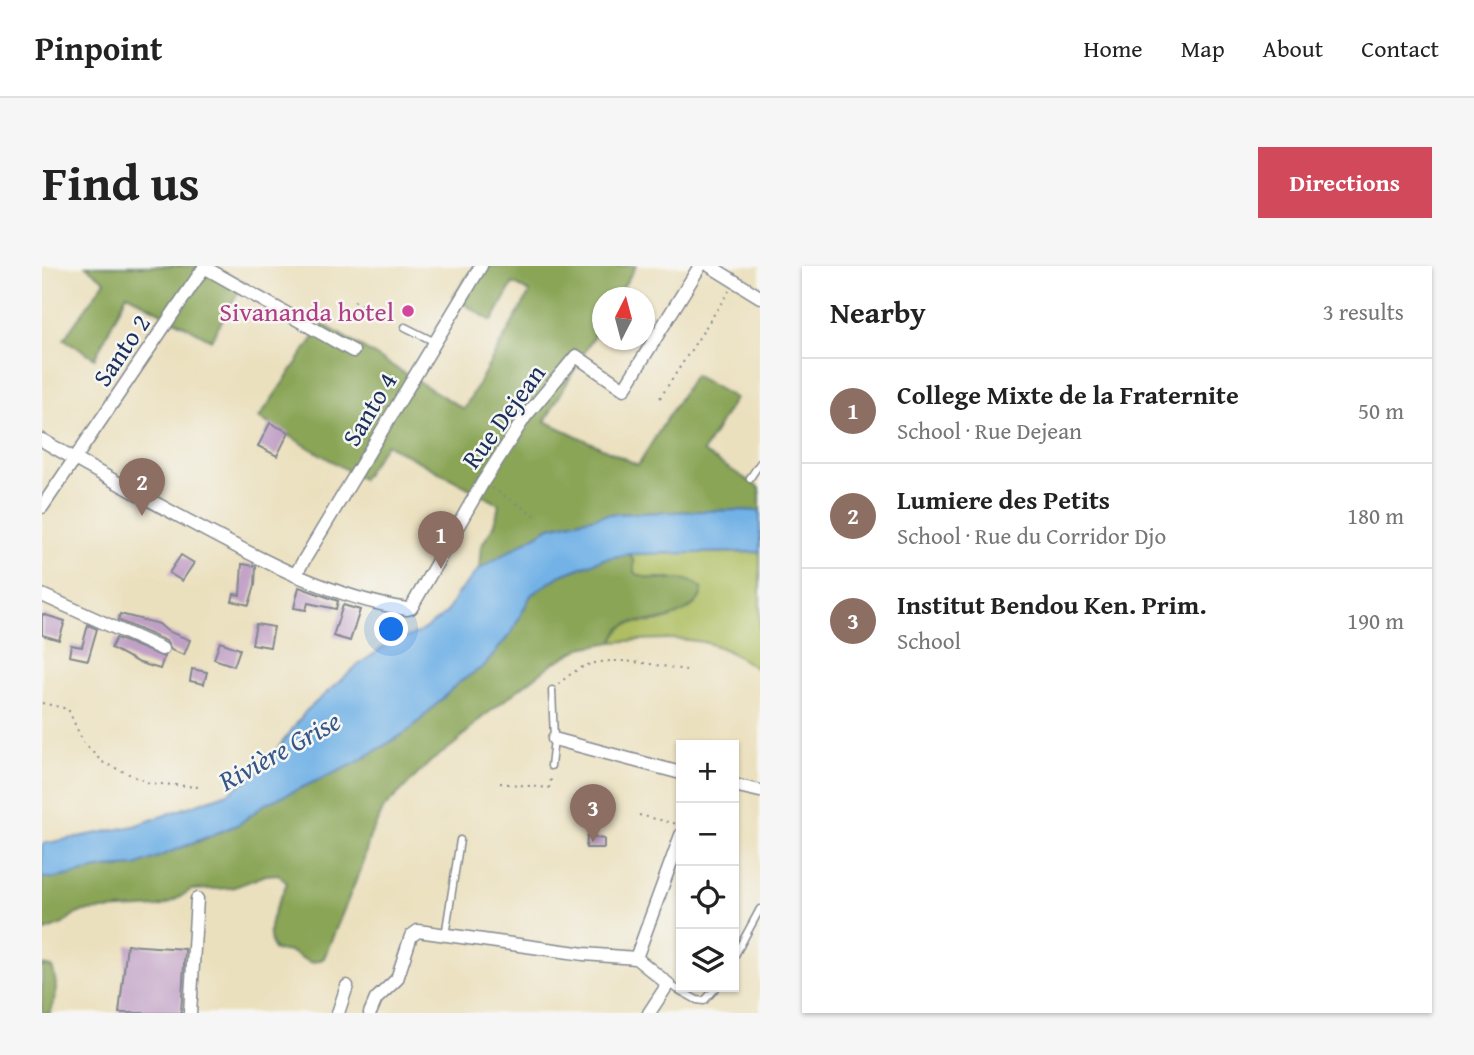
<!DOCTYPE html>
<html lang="en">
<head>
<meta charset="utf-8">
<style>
  body { margin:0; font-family:"Gentium Book Plus",serif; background:#f6f6f6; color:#222 }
  .controls { position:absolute; right:21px; bottom:21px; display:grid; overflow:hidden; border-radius:0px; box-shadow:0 2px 5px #0004 }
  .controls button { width:63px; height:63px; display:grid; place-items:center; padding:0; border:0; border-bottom:2px solid #e0e0e0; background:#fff; color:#222; font:35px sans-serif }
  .compass { position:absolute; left:550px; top:21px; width:63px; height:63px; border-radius:50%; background:#fff; box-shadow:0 2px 5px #0004; rotate:6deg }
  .you { position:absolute; left:350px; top:364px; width:24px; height:24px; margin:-18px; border:5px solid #fff; border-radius:50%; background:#1a73e8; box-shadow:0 0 0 10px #1a73e833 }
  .badge { display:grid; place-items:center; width:46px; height:46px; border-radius:50%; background:#d1495b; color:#fff; font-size:23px; font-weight:700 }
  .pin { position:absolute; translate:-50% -58px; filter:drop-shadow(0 2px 4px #0008) }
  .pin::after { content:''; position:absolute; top:37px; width:24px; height:21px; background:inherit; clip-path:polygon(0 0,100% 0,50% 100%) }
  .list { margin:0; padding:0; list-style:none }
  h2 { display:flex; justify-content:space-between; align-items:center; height:91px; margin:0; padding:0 28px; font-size:30px }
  h2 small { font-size:23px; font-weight:400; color:#767676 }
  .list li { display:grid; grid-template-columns:46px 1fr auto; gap:21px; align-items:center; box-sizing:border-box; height:105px; padding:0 28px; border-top:2px solid #e0e0e0 }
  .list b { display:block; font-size:26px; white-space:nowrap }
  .list p { margin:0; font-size:23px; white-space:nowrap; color:#767676 }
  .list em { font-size:23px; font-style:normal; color:#767676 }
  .icon { flex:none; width:38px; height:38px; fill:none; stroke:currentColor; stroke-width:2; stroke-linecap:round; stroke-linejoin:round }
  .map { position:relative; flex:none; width:718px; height:747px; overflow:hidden; border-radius:0px }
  header { display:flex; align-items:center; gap:42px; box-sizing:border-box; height:98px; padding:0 35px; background:#fff; border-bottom:2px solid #e0e0e0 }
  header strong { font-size:33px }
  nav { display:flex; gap:38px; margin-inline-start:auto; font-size:24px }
  .intro { display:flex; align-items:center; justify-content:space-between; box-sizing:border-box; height:168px; padding:0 42px }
  h1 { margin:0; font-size:49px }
  .button { padding:18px 32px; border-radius:0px; background:#d1495b; color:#fff; font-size:24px; font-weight:700 }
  main { display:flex; gap:42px; padding:0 42px }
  aside { flex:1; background:#fff; border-radius:0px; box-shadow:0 2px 5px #0004 }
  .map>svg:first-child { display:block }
  .green { fill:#aebe61; stroke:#647660; stroke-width:2 }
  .forest { fill:#8aa557; stroke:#526a5a; stroke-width:2 }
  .water { fill:#73b2e6; stroke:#4770a2; stroke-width:2 }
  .building { fill:#c1a0c6 }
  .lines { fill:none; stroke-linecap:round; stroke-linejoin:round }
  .lane-casing { stroke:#83888e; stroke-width:9 }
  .street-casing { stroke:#83888e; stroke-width:15 }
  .path { stroke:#83888e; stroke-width:2; stroke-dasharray:2 5; stroke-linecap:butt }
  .lane { stroke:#fff; stroke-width:6 }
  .street { stroke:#fff; stroke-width:12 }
  .hotel-dot { fill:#d1479c; stroke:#f6f6f2; stroke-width:2.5 }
  .labels { text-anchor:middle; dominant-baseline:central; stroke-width:5; stroke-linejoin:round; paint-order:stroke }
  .hotel-label { font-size:26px; fill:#b23c85; stroke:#f6f6f2; text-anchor:end }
  .street-label { font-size:26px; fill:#1b2f5e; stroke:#f6f6f2 }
  .water-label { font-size:28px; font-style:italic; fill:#355687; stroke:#f6f6f2 }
</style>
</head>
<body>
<header>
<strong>Pinpoint</strong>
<nav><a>Home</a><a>Map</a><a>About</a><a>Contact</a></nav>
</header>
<div class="intro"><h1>Find us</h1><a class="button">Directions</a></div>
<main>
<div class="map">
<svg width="718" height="747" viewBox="0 0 718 747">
  <rect width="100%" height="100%" fill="#f6f6f2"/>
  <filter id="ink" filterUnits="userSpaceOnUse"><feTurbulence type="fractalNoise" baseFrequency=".0143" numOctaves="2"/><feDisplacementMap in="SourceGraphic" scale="14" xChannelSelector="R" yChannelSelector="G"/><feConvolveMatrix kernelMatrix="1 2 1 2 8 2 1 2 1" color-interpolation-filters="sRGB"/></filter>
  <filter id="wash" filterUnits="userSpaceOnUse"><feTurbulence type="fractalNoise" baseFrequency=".00686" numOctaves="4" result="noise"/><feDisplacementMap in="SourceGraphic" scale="28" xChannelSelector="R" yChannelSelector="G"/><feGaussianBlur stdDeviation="1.57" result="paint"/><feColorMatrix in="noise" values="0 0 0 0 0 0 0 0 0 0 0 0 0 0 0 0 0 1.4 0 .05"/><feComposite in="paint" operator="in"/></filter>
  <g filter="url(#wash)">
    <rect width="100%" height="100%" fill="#ebe0be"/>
    <path class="green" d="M718,286v119c-16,-11 -34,-23 -53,-28 -31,-7 -63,-3 -94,-1 10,-26 25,-17 47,-21 12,-3 25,-10 35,-17l-24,-26h-29l-8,-5v-11l-4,-8z"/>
    <g class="forest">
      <polygon points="44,0 170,0 202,16 169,74 85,28 53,92 22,73 63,15"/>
      <polygon points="433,0 594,0 575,31 561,32 560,56 503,155 596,199 652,109 693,132 661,186 718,222 718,245 694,244 567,248 508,261 437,303 439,280 453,258 457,238 344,178 320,213 217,152 281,58 422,143 488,26 471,17 450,55 411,31"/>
      <path d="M588,288l4,8v10c20,15 50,-3 68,17 0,17 -26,28 -42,31 -12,3 -27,-1 -38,7 -5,4 -7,9 -9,15l-32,6 -28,15 -74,57 -23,23 -26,19 -46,46 -14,28 -8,30 -38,92c-13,7 -15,5 -27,-3 -6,-4 -16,-4 -23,-5 -12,-24 4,-45 13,-67l-9,-9 -12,1 -34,13 -41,2 -21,13 -11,4 -75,4 -12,5 -9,8 -21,8v-54h14l48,-10h16l75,-25 44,-19 26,-20 14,-7 75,-33 57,-35 47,-46 26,-17 28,-34 19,-37 28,-19 44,-17z"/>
      <path d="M0,699l10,2c6,16 5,31 -2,46h-8z"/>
    </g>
    <polygon class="water" points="694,244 718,245 718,286 588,288 561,293 517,310 489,329 470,366 442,400 416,417 369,463 312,498 223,538 197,558 94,600 62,602 14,612 0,612 0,578 92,560 186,527 213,508 225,497 264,445 316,399 345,379 376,367 397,353 405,346 415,328 437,303 508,261 567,248"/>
    <g id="blocks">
      <g class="building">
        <polygon points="228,157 247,166 235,190 216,180"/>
        <polygon points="139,289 152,297 140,315 127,307"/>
        <polygon points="200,298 214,300 213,319 207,339 190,335 192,328 198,329"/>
        <polygon points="257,321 296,335 294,343 266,337 264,344 252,342"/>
        <polygon points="301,339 318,344 308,375 291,370"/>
        <polygon points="0,348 23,355 17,374 0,369"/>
        <polygon points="78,348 117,358 125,365 148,374 142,389 129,384 124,375 76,354"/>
        <polygon points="214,358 232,361 228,381 210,378"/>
        <polygon points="46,359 55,363 46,394 27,390 29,379 40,381"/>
        <polygon points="74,372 122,391 118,403 95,396 69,382"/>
        <polygon points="178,376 198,383 192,400 172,393"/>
        <polygon points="150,403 165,406 162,418 148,415"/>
        <polygon points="545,570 562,573 562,582 544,582"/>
        <polygon points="85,679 143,683 139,747 77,747"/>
      </g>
    </g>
  </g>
  <g filter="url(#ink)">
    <use href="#blocks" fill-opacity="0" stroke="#83888e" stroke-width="2"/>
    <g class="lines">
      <defs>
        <g id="lane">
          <polyline points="363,61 393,76"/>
          <polyline points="708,212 718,197"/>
          <polyline points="509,500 512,473 510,424"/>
          <polyline points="403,670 418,574"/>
          <polyline points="692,691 718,643"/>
          <polyline points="626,718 655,734 662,735 675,721"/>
        </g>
        <g id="street">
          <polyline points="668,0 718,31"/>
          <polyline points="162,1 311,85"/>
          <path d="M0,174c45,27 91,51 137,76 71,38 147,81 228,93l4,-1 72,-126 42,-65 51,-61 48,33 76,-123"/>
          <polyline points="0,241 163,0"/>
          <polyline points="253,309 439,0"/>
          <polyline points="0,329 120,383"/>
          <polyline points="512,473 639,507"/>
          <polyline points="692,519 718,525"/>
          <polyline points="594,692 639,569"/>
          <polyline points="148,747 155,633"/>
          <polyline points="296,747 305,720"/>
          <polyline points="328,747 334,733 355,713 369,670 376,665 542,688 594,692 626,718 607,747"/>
        </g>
      </defs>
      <use href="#lane" class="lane-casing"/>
      <use href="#street" class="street-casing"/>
      <g class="path">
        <polyline points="312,35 355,57"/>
        <polyline points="618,132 687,25"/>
        <polyline points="450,222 494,250"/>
        <path d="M516,418c10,-8 21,-17 33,-20 27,-8 68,2 95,6"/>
        <polyline points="0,437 26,443 41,476 60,496 107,517 156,521"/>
        <polyline points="458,517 507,522 510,509"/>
        <polyline points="597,549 635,558"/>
      </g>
      <use href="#lane" class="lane"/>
      <use href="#street" class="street"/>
    </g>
  </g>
  <circle class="hotel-dot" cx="366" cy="45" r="7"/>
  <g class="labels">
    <g class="hotel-label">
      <text x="352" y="45">Sivananda hotel</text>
    </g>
    <g class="street-label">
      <text transform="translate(79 84) rotate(-56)">Santo 2</text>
      <text transform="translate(327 143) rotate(-59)">Santo 4</text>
      <text transform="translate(461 150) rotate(-54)">Rue Dejean</text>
    </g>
    <g class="water-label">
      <text transform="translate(237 484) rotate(-29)">Rivière Grise</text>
    </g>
  </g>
</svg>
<div class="controls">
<button>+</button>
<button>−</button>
<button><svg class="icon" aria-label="locate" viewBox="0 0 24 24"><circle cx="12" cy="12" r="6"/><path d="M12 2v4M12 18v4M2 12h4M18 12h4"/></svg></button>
<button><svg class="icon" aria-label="layers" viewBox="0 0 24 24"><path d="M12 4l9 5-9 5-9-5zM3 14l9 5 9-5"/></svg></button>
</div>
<svg class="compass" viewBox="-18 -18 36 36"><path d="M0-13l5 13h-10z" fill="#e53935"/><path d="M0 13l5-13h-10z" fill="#767676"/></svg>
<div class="you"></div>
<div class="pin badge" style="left:399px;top:303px;background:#8d6e63">1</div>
<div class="pin badge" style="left:100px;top:250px;background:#8d6e63">2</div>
<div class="pin badge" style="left:551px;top:576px;background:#8d6e63">3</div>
</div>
<aside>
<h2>Nearby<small>3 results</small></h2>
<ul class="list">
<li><span class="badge" style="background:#8d6e63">1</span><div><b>College Mixte de la Fraternite</b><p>School · Rue Dejean</p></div><em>50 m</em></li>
<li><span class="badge" style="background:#8d6e63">2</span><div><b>Lumiere des Petits</b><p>School · Rue du Corridor Djo</p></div><em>180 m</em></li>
<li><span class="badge" style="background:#8d6e63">3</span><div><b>Institut Bendou Ken. Prim.</b><p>School</p></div><em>190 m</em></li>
</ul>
</aside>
</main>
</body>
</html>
